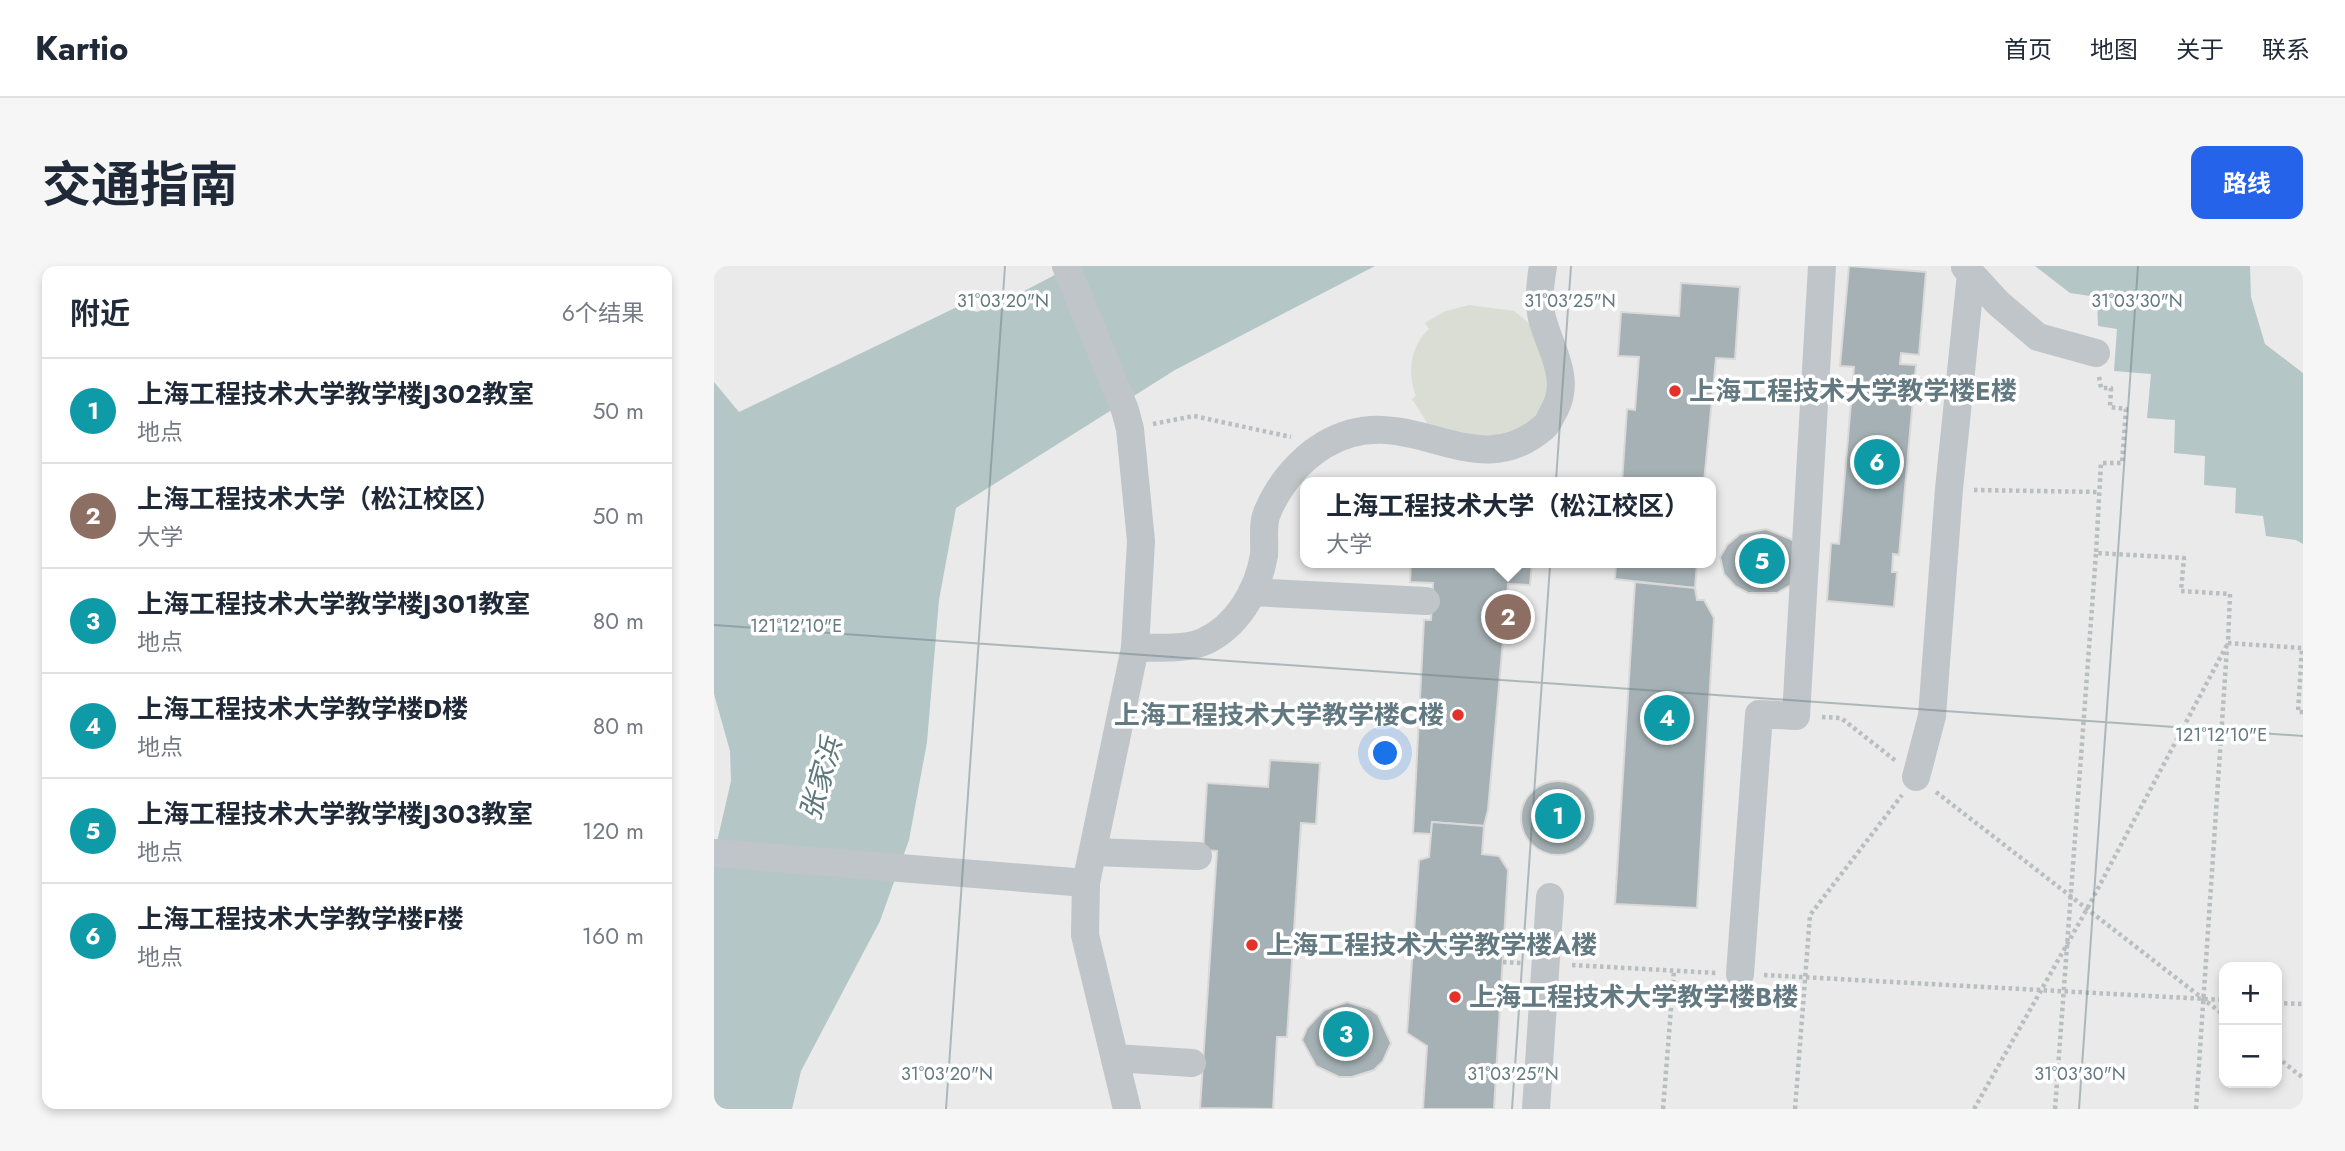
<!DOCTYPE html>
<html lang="zh">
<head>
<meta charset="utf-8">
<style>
  body { margin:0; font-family:Jost,"Noto Sans SC",sans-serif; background:#f6f6f7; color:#1f2937 }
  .controls { position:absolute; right:21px; bottom:21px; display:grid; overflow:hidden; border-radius:14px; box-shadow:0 4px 10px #0003 }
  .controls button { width:63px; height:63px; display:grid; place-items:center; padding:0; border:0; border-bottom:2px solid #e0e1e3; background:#fff; color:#1f2937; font:35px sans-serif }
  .you { position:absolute; left:672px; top:488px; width:24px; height:24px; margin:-18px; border:5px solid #fff; border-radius:50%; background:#1a73e8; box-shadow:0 0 0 10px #1a73e833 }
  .badge { display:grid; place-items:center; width:46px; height:46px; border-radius:50%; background:#2563eb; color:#fff; font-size:23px; font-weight:700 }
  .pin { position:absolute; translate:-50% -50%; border:4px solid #fff; box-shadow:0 2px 7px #0006 }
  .popup { position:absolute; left:586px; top:211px; width:416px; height:91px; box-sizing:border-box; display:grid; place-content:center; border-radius:14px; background:#fff; filter:drop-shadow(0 2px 5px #0005); font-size:23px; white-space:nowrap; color:#747a83 }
  .popup b { font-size:26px; color:#1f2937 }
  .popup::after { content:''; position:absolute; left:50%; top:100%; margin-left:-14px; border:14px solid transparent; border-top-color:#fff }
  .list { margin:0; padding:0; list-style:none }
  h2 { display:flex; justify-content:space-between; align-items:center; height:91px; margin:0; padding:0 28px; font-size:30px }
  h2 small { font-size:23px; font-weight:400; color:#747a83 }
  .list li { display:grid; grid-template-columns:46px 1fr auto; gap:21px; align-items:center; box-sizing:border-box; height:105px; padding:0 28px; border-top:2px solid #e0e1e3 }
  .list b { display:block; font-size:26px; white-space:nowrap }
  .list p { margin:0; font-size:23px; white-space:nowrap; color:#747a83 }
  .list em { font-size:23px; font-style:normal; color:#747a83 }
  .map { position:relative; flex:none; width:1589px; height:843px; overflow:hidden; border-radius:14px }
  header { display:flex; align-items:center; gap:42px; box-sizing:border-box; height:98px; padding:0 35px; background:#fff; border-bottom:2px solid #e0e1e3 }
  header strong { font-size:33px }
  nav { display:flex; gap:38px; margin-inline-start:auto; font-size:24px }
  .intro { display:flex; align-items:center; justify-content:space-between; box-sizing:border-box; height:168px; padding:0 42px }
  h1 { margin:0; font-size:49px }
  .button { padding:18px 32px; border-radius:14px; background:#2563eb; color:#fff; font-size:24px; font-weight:700 }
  main { display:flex; gap:42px; padding:0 42px }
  aside { flex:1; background:#fff; border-radius:14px; box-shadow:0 4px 10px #0003 }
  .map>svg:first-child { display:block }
  .built { fill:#e9eae9; fill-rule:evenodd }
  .green { fill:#d9ddd4 }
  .water { fill:#b5c6c7 }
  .building { fill:#a6b1b5; stroke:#dad9d8; stroke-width:2 }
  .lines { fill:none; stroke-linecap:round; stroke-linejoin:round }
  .path { stroke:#b9bec0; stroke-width:4.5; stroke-dasharray:3.5 3.5; stroke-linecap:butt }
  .minor { stroke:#bfc5c8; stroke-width:28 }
  .ticks { fill:none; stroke:#637981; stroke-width:2; stroke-opacity:0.45 }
  .poi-dot { fill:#e4322a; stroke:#fff; stroke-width:2.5 }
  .labels { text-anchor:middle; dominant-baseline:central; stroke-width:7; stroke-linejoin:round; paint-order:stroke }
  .poi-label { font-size:26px; font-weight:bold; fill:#637981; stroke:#fff; text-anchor:start }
  .water-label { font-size:28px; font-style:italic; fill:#5e787b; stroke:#fff }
  .ticks-label { font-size:18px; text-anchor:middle; fill:#637981; stroke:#fff; stroke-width:7; stroke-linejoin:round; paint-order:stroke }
</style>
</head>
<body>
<header>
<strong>Kartio</strong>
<nav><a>首页</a><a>地图</a><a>关于</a><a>联系</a></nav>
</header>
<div class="intro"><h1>交通指南</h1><a class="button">路线</a></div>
<main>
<aside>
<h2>附近<small>6个结果</small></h2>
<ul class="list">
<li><span class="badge" style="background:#0f9aa8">1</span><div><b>上海工程技术大学教学楼J302教室</b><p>地点</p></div><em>50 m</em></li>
<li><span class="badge" style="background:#8d6e63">2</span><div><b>上海工程技术大学（松江校区）</b><p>大学</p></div><em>50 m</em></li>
<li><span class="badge" style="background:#0f9aa8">3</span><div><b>上海工程技术大学教学楼J301教室</b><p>地点</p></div><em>80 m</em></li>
<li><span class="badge" style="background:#0f9aa8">4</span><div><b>上海工程技术大学教学楼D楼</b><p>地点</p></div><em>80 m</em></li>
<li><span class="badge" style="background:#0f9aa8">5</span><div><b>上海工程技术大学教学楼J303教室</b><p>地点</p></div><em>120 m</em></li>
<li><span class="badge" style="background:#0f9aa8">6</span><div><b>上海工程技术大学教学楼F楼</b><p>地点</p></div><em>160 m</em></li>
</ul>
</aside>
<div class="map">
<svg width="1589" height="843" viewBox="0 0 1589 843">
  <rect width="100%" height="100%" fill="#f8f8f5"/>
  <path class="built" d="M0,0h1589v843h-1589zM591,216h406v81h-406zM1510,701h53v116h-53z"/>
  <path class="green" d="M755,39l45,6 15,12 20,42 -4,40 -26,38 -86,-11 -21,-33 4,-3c-9,-22 -6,-50 13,-67l-4,-6 18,-11z"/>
  <g class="water">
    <polygon points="358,0 661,0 461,104 242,242 225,334 213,476 195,574 166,655 87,805 78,843 0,843 0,589 17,515 16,485 0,428 0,116 25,146 243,41 263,46 291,35"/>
    <polygon points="1321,0 1536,0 1537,31 1551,78 1589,107 1589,278 1582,274 1552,270 1549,250 1521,247 1522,222 1490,219 1491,190 1460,187 1461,154 1433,152 1437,108 1400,105 1403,63 1384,60 1383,31 1356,27"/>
  </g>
  <g class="building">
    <polygon points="1135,0 1212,6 1205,89 1187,87 1186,98 1202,99 1185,289 1179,288 1178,306 1183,306 1180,341 1113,335 1117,277 1125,278 1140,101 1126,100"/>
    <polygon points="967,17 1026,21 1021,93 1002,92 990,216 908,216 913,143 921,144 925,91 904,90 907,46 965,50"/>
    <polygon points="1052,263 1077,273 1087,284 1084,315 1063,327 1034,327 1021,320 1010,308 1006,291 1013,279 1026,268"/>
    <polygon points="697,297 818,297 816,319 794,318 774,544 770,560 718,556 717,568 699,567 710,354 717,354 719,317 696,316"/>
    <polygon points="902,297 983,297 981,322 901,313"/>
    <polygon points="921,316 981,322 983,334 990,334 1000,352 983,642 901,638"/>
    <polygon points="556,494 606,497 602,558 587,557 573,771 563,771 559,843 486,842 503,585 489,584 493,517 554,521"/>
    <circle cx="844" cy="552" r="37"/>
    <polygon points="718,556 770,560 768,588 785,590 794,604 780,843 709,843 713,780 693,767 705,594 715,591"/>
    <polygon points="633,736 656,743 664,749 677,777 669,795 660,804 638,811 625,811 602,800 588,774 593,762 610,744"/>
  </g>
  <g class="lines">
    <g class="path">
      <polyline points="1385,111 1387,122 1397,122 1396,141 1412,143 1408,197 1387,197 1382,287 1470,292 1467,325 1516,328 1514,377 1588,382 1584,446 1589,446"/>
      <polyline points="439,158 480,150 577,171"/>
      <polyline points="1260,224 1385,226"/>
      <polyline points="1108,451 1127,452 1182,495"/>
      <polyline points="1222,526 1510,749"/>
      <polyline points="789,696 807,697"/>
      <polyline points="858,699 1003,707"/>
      <polyline points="1050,709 1510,734"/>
      <polyline points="1563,737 1589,738"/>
      <polyline points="1563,791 1589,812"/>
      <polyline points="949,843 960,705"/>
      <polyline points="1081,843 1096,649 1188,529"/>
      <polyline points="1260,843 1373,643 1514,377"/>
      <polyline points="1341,843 1382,287"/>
      <polyline points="1482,843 1513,382"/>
    </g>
    <g class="minor">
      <polyline points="352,0 411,144 416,163 427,275 421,382 372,617 371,669 413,843"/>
      <polyline points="1251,1 1284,37 1324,71 1382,87"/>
      <polyline points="538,326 712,335"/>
      <path d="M421,382c20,-1 50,2 68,-6 34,-15 55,-51 61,-87 1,-13 -2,-30 3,-42 11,-27 32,-53 57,-68 84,-50 148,45 220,-18 5,-4 7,-12 11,-18 16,-32 -5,-60 -13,-91 -4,-17 -2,-35 1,-52"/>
      <polyline points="1202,511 1218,450 1235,223 1257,8"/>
      <polyline points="380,586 484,590"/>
      <polyline points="0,587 372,617"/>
      <polyline points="1026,708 1045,448 1082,450 1108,0"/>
      <polyline points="401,792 478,797"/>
      <polyline points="822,843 836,631"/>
    </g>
  </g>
  <path class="ticks" d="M0,359l1589,111M232,843l59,-843M798,843l59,-843M1365,843l59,-843"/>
  <g class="poi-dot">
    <circle cx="961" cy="125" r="7"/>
    <circle cx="744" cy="449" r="7"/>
    <circle cx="538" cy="679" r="7"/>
    <circle cx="741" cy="731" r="7"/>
  </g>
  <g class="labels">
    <g class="poi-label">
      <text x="975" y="125">上海工程技术大学教学楼E楼</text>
      <text x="730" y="449" text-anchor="end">上海工程技术大学教学楼C楼</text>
      <text x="552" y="679">上海工程技术大学教学楼A楼</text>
      <text x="755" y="731">上海工程技术大学教学楼B楼</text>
    </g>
    <g class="water-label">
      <text transform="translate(107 513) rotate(-74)">张家浜</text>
    </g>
  </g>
  <g class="ticks-label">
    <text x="289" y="41">31°03'20"N</text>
    <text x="856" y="41">31°03'25"N</text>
    <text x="1423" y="41">31°03'30"N</text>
    <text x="82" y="366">121°12'10"E</text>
    <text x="1507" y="475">121°12'10"E</text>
    <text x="233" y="814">31°03'20"N</text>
    <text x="799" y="814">31°03'25"N</text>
    <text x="1366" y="814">31°03'30"N</text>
  </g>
</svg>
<div class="controls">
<button>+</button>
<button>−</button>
</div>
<div class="you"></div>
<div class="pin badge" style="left:844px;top:550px;background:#0f9aa8">1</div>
<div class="pin badge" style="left:794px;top:351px;background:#8d6e63">2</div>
<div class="popup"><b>上海工程技术大学（松江校区）</b>大学</div>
<div class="pin badge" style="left:632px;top:768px;background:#0f9aa8">3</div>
<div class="pin badge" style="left:953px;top:452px;background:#0f9aa8">4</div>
<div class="pin badge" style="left:1048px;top:295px;background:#0f9aa8">5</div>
<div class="pin badge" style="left:1163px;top:196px;background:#0f9aa8">6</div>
</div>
</main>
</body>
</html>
